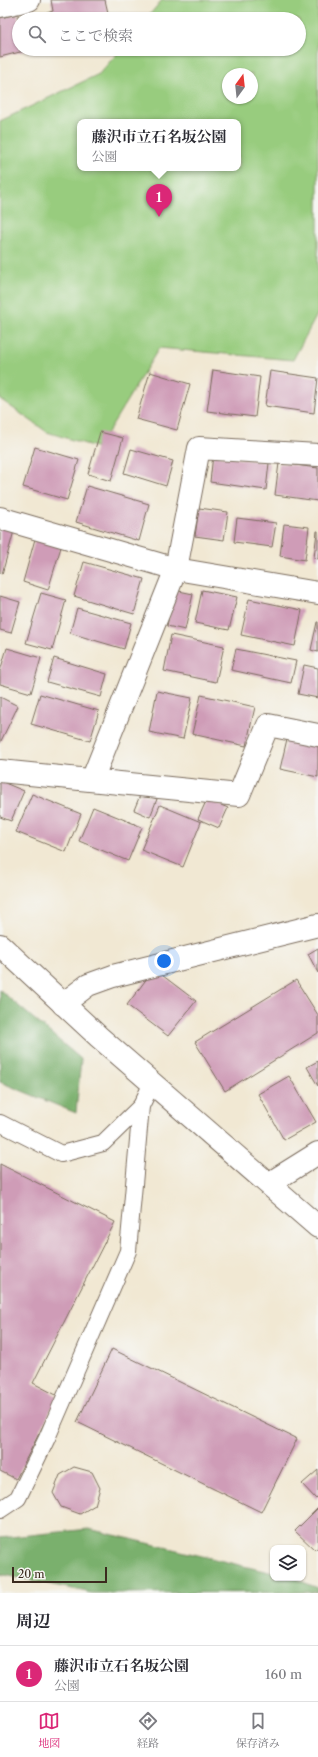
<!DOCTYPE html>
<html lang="ja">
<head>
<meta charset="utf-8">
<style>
  body { margin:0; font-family:"Libre Caslon Text","Noto Serif JP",serif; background:#f7f7f7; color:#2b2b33 }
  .controls { position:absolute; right:12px; bottom:12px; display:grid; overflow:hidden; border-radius:8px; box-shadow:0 1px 3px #0004 }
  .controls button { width:36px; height:36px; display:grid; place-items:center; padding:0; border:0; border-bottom:1px solid #e1e1e2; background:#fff; color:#2b2b33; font:20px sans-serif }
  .compass { position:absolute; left:222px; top:68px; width:36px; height:36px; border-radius:50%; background:#fff; box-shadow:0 1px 3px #0004; rotate:15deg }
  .scale { position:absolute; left:12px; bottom:10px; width:95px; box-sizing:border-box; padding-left:4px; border:2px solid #3b2a1e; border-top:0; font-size:11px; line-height:14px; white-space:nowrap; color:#3b2a1e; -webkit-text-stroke:3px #f6f6f2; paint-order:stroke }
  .you { position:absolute; left:164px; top:961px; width:14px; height:14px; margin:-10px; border:3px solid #fff; border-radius:50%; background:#1a73e8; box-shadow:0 0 0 6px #1a73e833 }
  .badge { display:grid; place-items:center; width:26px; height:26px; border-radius:50%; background:#db2777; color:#fff; font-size:13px; font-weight:700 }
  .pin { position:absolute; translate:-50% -33px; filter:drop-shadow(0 1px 2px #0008) }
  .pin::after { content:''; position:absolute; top:21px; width:14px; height:12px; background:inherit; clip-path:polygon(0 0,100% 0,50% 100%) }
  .popup { position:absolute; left:77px; top:119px; width:164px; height:52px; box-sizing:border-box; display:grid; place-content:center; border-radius:8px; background:#fff; filter:drop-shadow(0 1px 3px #0005); font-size:13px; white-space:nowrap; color:#7c7c81 }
  .popup b { font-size:15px; color:#2b2b33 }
  .popup::after { content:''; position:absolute; left:50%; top:100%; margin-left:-8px; border:8px solid transparent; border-top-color:#fff }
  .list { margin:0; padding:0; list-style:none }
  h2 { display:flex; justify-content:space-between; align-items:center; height:52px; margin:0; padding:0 16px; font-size:17px }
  h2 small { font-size:13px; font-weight:400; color:#7c7c81 }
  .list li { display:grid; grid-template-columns:26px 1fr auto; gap:12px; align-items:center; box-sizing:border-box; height:56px; padding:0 16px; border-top:1px solid #e1e1e2 }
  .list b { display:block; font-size:15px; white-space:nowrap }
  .list p { margin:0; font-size:13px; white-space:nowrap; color:#7c7c81 }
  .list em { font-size:13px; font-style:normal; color:#7c7c81 }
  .icon { flex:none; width:22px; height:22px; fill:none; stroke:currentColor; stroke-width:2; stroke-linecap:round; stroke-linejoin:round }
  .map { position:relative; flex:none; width:318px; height:1593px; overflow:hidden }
  .search { position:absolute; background:#fff; box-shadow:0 1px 3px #0004; left:12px; right:12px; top:12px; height:44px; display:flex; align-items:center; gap:10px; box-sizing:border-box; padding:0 14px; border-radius:22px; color:#7c7c81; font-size:15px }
  .sheet { height:108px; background:#fff }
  nav { display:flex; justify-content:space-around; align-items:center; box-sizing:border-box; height:56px; border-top:1px solid #e1e1e2; background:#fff; font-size:11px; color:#7c7c81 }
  nav a { display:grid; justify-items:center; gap:2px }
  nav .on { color:#db2777 }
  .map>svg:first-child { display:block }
  .green { fill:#98cc7e; stroke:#6a7b4e; fill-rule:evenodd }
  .forest { fill:#7ab06d; stroke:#5a6d46 }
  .building { fill:#cf9cb7 }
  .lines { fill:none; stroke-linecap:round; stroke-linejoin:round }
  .lane-casing { stroke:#7b6c5d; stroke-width:18 }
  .street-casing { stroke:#7b6c5d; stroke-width:24 }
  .secondary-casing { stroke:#7b6c5d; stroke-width:24 }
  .lane { stroke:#fff; stroke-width:16 }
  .street { stroke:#fff; stroke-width:22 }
  .secondary { stroke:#fff; stroke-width:22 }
</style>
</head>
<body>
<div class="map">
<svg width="318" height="1593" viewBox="0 0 318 1593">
  <rect width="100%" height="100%" fill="#f6f6f2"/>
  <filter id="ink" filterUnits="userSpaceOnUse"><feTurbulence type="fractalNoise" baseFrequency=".025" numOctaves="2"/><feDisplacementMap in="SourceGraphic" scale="8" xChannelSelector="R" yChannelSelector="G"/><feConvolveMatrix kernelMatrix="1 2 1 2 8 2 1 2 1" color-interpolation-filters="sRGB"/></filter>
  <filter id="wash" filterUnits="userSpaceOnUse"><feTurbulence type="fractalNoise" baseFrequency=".012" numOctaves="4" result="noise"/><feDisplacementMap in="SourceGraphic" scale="16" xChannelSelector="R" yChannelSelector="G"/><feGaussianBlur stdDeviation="0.9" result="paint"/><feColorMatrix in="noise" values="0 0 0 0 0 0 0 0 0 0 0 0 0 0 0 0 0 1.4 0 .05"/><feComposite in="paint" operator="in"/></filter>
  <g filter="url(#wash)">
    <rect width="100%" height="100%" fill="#f1e8d3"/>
    <path class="green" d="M162,0h156v313l-25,47 -134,-12 -61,100 -51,-16 -47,-33v-278l99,-47 22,-25h178v-30h-153zM228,74h24v24h-24zM80,122h158v46h-158z"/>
    <g class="forest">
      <polygon points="0,990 81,1059 76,1113 0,1082"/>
      <polygon points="89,1529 273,1573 273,1578 293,1578 318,1588 318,1592 92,1593 0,1574 0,1538"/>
    </g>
    <g id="blocks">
      <g class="building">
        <polygon points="51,0 105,0 108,13 83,19 26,19 53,11"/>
        <polygon points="18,14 19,49 28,50 0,57 0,18"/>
        <polygon points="213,370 260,377 255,417 207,411"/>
        <polygon points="270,371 318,378 314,413 265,406"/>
        <polygon points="150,372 190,384 177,430 136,419"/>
        <polygon points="100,432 123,438 111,481 88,474"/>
        <polygon points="35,447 79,460 67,500 23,487"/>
        <polygon points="131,449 173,461 166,486 124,473"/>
        <polygon points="213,455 269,463 266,490 210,482"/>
        <polygon points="279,463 318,468 318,501 275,495"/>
        <polygon points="87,486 149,504 139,541 76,522"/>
        <polygon points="199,508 228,512 224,540 195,536"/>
        <polygon points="237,518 276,523 272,547 234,542"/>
        <polygon points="284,524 309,527 305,560 280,556"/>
        <polygon points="0,527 14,531 2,574 0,573"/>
        <polygon points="317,531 318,531 318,559 314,558"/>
        <polygon points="35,539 61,547 48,590 23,582"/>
        <polygon points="84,562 144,579 134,614 74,596"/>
        <polygon points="174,590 193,594 185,630 167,626"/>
        <polygon points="202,590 237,597 229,630 195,623"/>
        <polygon points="41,593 66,600 52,650 26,643"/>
        <polygon points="0,596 20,602 11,633 0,630"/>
        <polygon points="249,599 302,610 295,646 241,635"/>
        <polygon points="77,608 131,623 124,649 70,633"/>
        <polygon points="317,622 318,622 318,652 311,650"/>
        <polygon points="171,635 224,646 216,682 164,671"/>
        <polygon points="7,648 41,658 31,693 0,684 0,671"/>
        <polygon points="236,649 296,661 291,683 231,670"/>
        <polygon points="54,658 107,674 101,697 47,682"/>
        <polygon points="304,665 318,668 318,698 298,694"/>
        <polygon points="157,691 192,698 183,739 149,732"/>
        <polygon points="40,694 99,711 90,741 31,724"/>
        <polygon points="201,695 255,707 246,746 192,734"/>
        <polygon points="0,697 18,706 0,743"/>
        <polygon points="287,739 318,745 318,777 280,769"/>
        <polygon points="0,781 24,791 11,821 0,817"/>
        <polygon points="141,793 157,799 150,817 134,810"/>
        <polygon points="32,794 81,814 66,852 16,832"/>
        <polygon points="207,799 228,808 219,828 198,819"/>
        <polygon points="160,805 201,822 183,867 141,850"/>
        <polygon points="93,807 142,827 128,861 79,841"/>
        <polygon points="318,948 318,973 308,954"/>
        <polygon points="154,969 196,1001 168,1036 127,1005"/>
        <polygon points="296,980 318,1015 318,1033 225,1091 195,1042"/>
        <polygon points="318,1061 318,1086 307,1067"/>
        <polygon points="289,1076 316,1122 284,1140 258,1094"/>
        <polygon points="0,1164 115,1222 33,1383 58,1396 16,1479 0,1471"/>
        <polygon points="112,1349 297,1439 261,1512 77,1422"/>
        <polygon points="74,1467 92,1472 100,1488 95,1505 80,1514 61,1507 53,1493 60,1475"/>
        <polygon points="318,1470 318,1497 316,1499 302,1484"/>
        <polygon points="318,1508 318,1547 315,1550 295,1531"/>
      </g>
    </g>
  </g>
  <g filter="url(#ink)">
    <use href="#blocks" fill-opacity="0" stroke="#7b6c5d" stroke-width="1"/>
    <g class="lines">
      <defs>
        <g id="lane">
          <polyline points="0,1123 61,1154 103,1143 141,1106"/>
          <polyline points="0,1510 18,1498 47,1438 128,1251 141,1106 152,1083"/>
        </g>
        <g id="street">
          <polyline points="0,6 29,0"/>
          <polyline points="0,518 176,569 318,593"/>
          <polyline points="0,771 239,795 268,725 318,735"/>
          <polyline points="92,780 176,569 199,448 318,455"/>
          <polyline points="63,1004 88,985 113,976 318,925"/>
          <polyline points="270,1183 318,1153"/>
        </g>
        <polyline id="secondary" points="0,945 99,1037 318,1227"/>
      </defs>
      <use href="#lane" class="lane-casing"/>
      <use href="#street" class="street-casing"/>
      <use href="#secondary" class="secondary-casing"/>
      <use href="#lane" class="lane"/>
      <use href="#street" class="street"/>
      <use href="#secondary" class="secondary"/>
    </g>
  </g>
</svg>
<div class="controls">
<button><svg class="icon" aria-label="layers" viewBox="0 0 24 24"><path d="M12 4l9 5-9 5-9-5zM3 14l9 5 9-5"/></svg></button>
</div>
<svg class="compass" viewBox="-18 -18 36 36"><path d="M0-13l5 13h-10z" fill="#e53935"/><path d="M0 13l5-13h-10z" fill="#7c7c81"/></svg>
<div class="scale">20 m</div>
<div class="you"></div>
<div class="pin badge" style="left:159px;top:217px">1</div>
<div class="popup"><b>藤沢市立石名坂公園</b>公園</div>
<div class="search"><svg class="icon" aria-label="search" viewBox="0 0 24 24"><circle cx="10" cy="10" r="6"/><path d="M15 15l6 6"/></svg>ここで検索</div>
</div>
<section class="sheet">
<h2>周辺<small></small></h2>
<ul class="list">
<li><span class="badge">1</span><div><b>藤沢市立石名坂公園</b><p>公園</p></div><em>160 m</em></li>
</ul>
</section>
<nav>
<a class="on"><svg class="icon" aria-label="map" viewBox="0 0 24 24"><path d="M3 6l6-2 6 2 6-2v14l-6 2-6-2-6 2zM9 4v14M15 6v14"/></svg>地図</a>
<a><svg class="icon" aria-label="directions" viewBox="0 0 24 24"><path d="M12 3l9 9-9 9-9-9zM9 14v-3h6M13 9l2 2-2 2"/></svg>経路</a>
<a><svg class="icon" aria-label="saved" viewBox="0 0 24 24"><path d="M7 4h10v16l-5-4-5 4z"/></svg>保存済み</a>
</nav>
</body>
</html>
